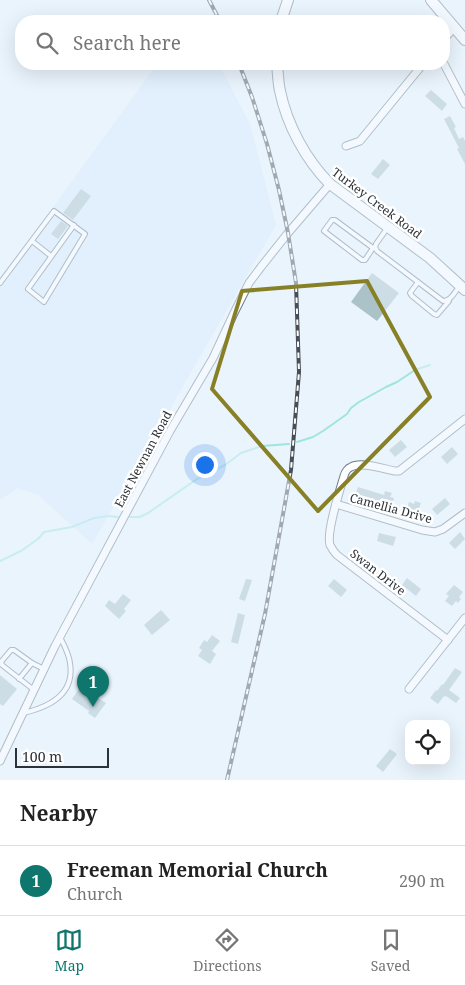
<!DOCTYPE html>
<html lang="en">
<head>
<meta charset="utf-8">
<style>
  body { margin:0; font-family:"Noto Serif",serif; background:#f6f6f6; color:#222 }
  .controls { position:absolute; right:15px; bottom:15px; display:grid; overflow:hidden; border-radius:10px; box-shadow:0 5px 20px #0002 }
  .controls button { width:45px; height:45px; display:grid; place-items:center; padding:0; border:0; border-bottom:1px solid #e0e0e0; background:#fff; color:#222; font:25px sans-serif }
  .scale { position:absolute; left:15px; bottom:12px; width:94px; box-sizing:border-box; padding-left:5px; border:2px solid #2c3238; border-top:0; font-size:14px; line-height:18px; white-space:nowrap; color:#2c3238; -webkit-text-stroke:4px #fff; paint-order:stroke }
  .you { position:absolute; left:204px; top:464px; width:18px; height:18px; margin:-12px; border:4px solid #fff; border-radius:50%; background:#1a73e8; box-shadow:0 0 0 8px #1a73e833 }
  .badge { display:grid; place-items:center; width:32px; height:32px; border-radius:50%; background:#0f766e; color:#fff; font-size:16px; font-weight:700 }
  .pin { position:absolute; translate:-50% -41px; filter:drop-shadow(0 1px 2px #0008) }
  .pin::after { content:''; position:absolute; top:26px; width:18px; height:15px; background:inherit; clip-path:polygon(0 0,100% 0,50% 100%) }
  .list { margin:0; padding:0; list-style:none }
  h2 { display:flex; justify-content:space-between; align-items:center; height:65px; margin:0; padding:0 20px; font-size:21px }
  h2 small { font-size:16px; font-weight:400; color:#767676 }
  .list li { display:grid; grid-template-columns:32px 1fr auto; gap:15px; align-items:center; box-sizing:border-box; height:70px; padding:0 20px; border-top:1px solid #e0e0e0 }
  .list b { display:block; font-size:19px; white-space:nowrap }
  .list p { margin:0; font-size:16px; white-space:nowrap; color:#767676 }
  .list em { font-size:16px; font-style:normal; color:#767676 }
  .icon { flex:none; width:28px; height:28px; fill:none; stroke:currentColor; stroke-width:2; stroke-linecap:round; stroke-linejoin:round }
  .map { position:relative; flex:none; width:465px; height:780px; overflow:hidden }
  .search { position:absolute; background:#fff; box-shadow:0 5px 20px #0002; left:15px; right:15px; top:15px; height:55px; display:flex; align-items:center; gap:12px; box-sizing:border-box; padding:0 18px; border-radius:20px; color:#767676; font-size:19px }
  .sheet { height:135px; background:#fff }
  nav { display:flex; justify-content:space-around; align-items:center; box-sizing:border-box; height:70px; border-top:1px solid #e0e0e0; background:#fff; font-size:14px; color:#767676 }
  nav a { display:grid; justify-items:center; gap:2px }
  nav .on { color:#0f766e }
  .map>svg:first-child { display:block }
  .built { fill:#d9ebfc }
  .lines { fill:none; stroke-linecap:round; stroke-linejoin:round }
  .stream { stroke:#9fe5df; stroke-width:2 }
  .building { fill:#abc2c9 }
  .lane-casing { stroke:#6d7c89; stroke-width:6 }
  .street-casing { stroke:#6d7c89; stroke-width:9 }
  .secondary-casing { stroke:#6d7c89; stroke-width:12 }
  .lane { stroke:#fff; stroke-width:4 }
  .street { stroke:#fff; stroke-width:7 }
  .secondary { stroke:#fff; stroke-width:10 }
  .rail-casing { stroke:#484e55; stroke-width:4 }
  .rail { stroke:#fff; stroke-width:2; stroke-dasharray:5.5; stroke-linecap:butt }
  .marked { fill:none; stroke:#888027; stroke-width:4; stroke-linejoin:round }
  .labels { text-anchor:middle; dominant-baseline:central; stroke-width:5; stroke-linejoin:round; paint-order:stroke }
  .street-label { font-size:12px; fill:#2c3238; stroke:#fff }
</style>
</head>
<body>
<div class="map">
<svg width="465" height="780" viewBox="0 0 465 780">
  <rect width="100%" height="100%" fill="#eaf4fd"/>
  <polygon class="built" points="157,64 219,64 250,124 276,225 92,544 38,495 18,488 0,500 0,280"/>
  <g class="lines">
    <g class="stream">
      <polyline points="297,442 313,437 323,431 347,414 351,408 359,402 386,387 397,382 415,370 430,365"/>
      <polyline points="130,517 140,517 148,513 197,479 225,465 241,453 262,446 289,444"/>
      <polyline points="0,561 21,551 38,539 44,532 72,527 94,518 109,516 118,517"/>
    </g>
  </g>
  <g class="building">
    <polygon points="431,90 447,104 442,111 425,96"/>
    <polygon points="450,116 456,127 454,128 459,139 463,137 465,141 465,164 457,149 459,148 444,119"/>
    <polygon points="383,159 390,165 378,179 371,174"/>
    <polygon points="81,189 91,196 73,220 63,213"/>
    <polygon points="61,221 68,226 58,239 51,234"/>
    <polygon points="372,273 399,293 377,321 351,302"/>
    <polygon points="401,440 407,447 395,457 389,450"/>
    <polygon points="452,447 458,454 447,464 441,457"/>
    <polygon points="358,487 384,495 385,491 392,493 390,497 394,498 391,509 376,504 377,502 355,496"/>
    <polygon points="445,498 450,504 437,515 432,509"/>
    <polygon points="415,501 421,503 417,515 406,512 409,502 414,504"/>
    <polygon points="460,532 465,539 455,549 449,543"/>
    <polygon points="379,533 396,537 393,546 377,541"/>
    <polygon points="407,578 421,589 416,596 402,585"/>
    <polygon points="246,579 252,580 245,601 239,599"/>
    <polygon points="334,579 347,590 341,597 328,586"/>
    <polygon points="454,585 463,592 459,597 461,599 458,603 456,601 452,606 445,601 449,596 446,594"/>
    <polygon points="123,594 131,600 124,609 126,611 119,619 105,606 109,600 115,604"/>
    <polygon points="161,610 170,620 152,635 144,625"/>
    <polygon points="238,613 245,615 238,644 231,642"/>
    <polygon points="212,635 220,641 212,651 216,654 210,664 198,656 202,650 199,648 204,640 207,642"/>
    <polygon points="455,668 462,672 449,690 460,698 456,703 446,696 445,697 444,696 438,704 430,698 436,690 437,691 442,684 443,685"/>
    <polygon points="0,675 17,689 3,706 0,704"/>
    <polygon points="79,689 96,701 98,698 106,703 95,718 88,713 89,711 72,699"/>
    <polygon points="390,749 397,754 383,772 376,766"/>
  </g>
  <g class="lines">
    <defs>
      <g id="lane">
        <path d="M388,227l-12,17 -1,3 2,4 66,50c8,0 11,-8 16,-14"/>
        <polyline points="32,241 51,256"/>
        <polyline points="373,248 365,260 362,260 324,231 332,220 335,220 373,248 375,247"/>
        <polyline points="418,282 410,293 412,296 434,314 437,315 449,301"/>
        <polyline points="0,283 54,211 85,234 44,302 28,289 74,225"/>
        <polyline points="19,679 32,663"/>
        <polyline points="34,690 2,665 1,662 11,650 14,650 32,663 44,669"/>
        <path d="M23,713c27,-6 52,-19 47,-50 -1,-9 -6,-18 -10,-26"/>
      </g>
      <g id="street">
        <polyline points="444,39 455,27"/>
        <polyline points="444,64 465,104"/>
        <polyline points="346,146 360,141 423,64"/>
        <polyline points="336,504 422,530 435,532 443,529 465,513"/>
        <path d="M448,640l-111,-85c-3,-3 -5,-6 -7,-10 -4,-13 10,-55 14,-69 1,-4 4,-8 7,-9 10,-6 33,2 44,4h4l66,-52"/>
        <polyline points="409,689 465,618"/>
        <polyline points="0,761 55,646 170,431 213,358 234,313 249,283 261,267 288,233 330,184"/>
      </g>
      <g id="secondary">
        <polyline points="431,0 465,40"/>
        <polyline points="281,21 288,0"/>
        <path d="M277,64c1,9 1,18 3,27 7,34 26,69 50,93l100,74 35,32"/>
      </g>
    </defs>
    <use href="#lane" class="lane-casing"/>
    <use href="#street" class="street-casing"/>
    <use href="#secondary" class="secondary-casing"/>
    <use href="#lane" class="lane"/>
    <use href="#street" class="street"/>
    <use href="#secondary" class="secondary"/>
    <defs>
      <g id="rail">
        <polyline points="209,0 220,21"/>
        <polyline points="227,780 265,614 291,470 299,372 296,283 288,233 279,190 267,144 252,97 239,64"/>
      </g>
    </defs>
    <use href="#rail" class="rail-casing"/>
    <use href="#rail" class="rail"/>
  </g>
  <path d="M0 0H465V780H0ZM367,281l63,116 -112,114 -106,-122 30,-98z" fill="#eaf4fd" fill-opacity=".55" fill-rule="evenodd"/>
  <path class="marked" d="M367,281l63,116 -112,114 -106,-122 30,-98z"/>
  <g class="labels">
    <g class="street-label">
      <text transform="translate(377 203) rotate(37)">Turkey Creek Road</text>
      <text transform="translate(143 459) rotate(-62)">East Newnan Road</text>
      <text transform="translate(391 508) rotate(15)">Camellia Drive</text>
      <text transform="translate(378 572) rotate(38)">Swan Drive</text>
    </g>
  </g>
</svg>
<div class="controls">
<button><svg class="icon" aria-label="locate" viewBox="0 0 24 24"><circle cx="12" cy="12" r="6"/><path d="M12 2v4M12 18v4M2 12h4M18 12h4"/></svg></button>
</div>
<div class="scale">100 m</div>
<div class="you"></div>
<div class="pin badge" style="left:93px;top:707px">1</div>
<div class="search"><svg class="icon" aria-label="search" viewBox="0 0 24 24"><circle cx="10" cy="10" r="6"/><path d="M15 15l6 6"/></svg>Search here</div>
</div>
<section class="sheet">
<h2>Nearby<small></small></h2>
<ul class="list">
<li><span class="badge">1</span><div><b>Freeman Memorial Church</b><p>Church</p></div><em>290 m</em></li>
</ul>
</section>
<nav>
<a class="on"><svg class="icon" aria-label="map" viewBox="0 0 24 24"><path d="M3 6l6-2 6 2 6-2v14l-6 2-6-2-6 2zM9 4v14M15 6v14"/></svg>Map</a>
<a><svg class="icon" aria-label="directions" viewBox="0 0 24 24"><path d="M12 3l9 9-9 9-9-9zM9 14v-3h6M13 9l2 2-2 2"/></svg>Directions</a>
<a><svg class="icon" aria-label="saved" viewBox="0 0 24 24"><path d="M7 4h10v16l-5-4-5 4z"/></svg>Saved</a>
</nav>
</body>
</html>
